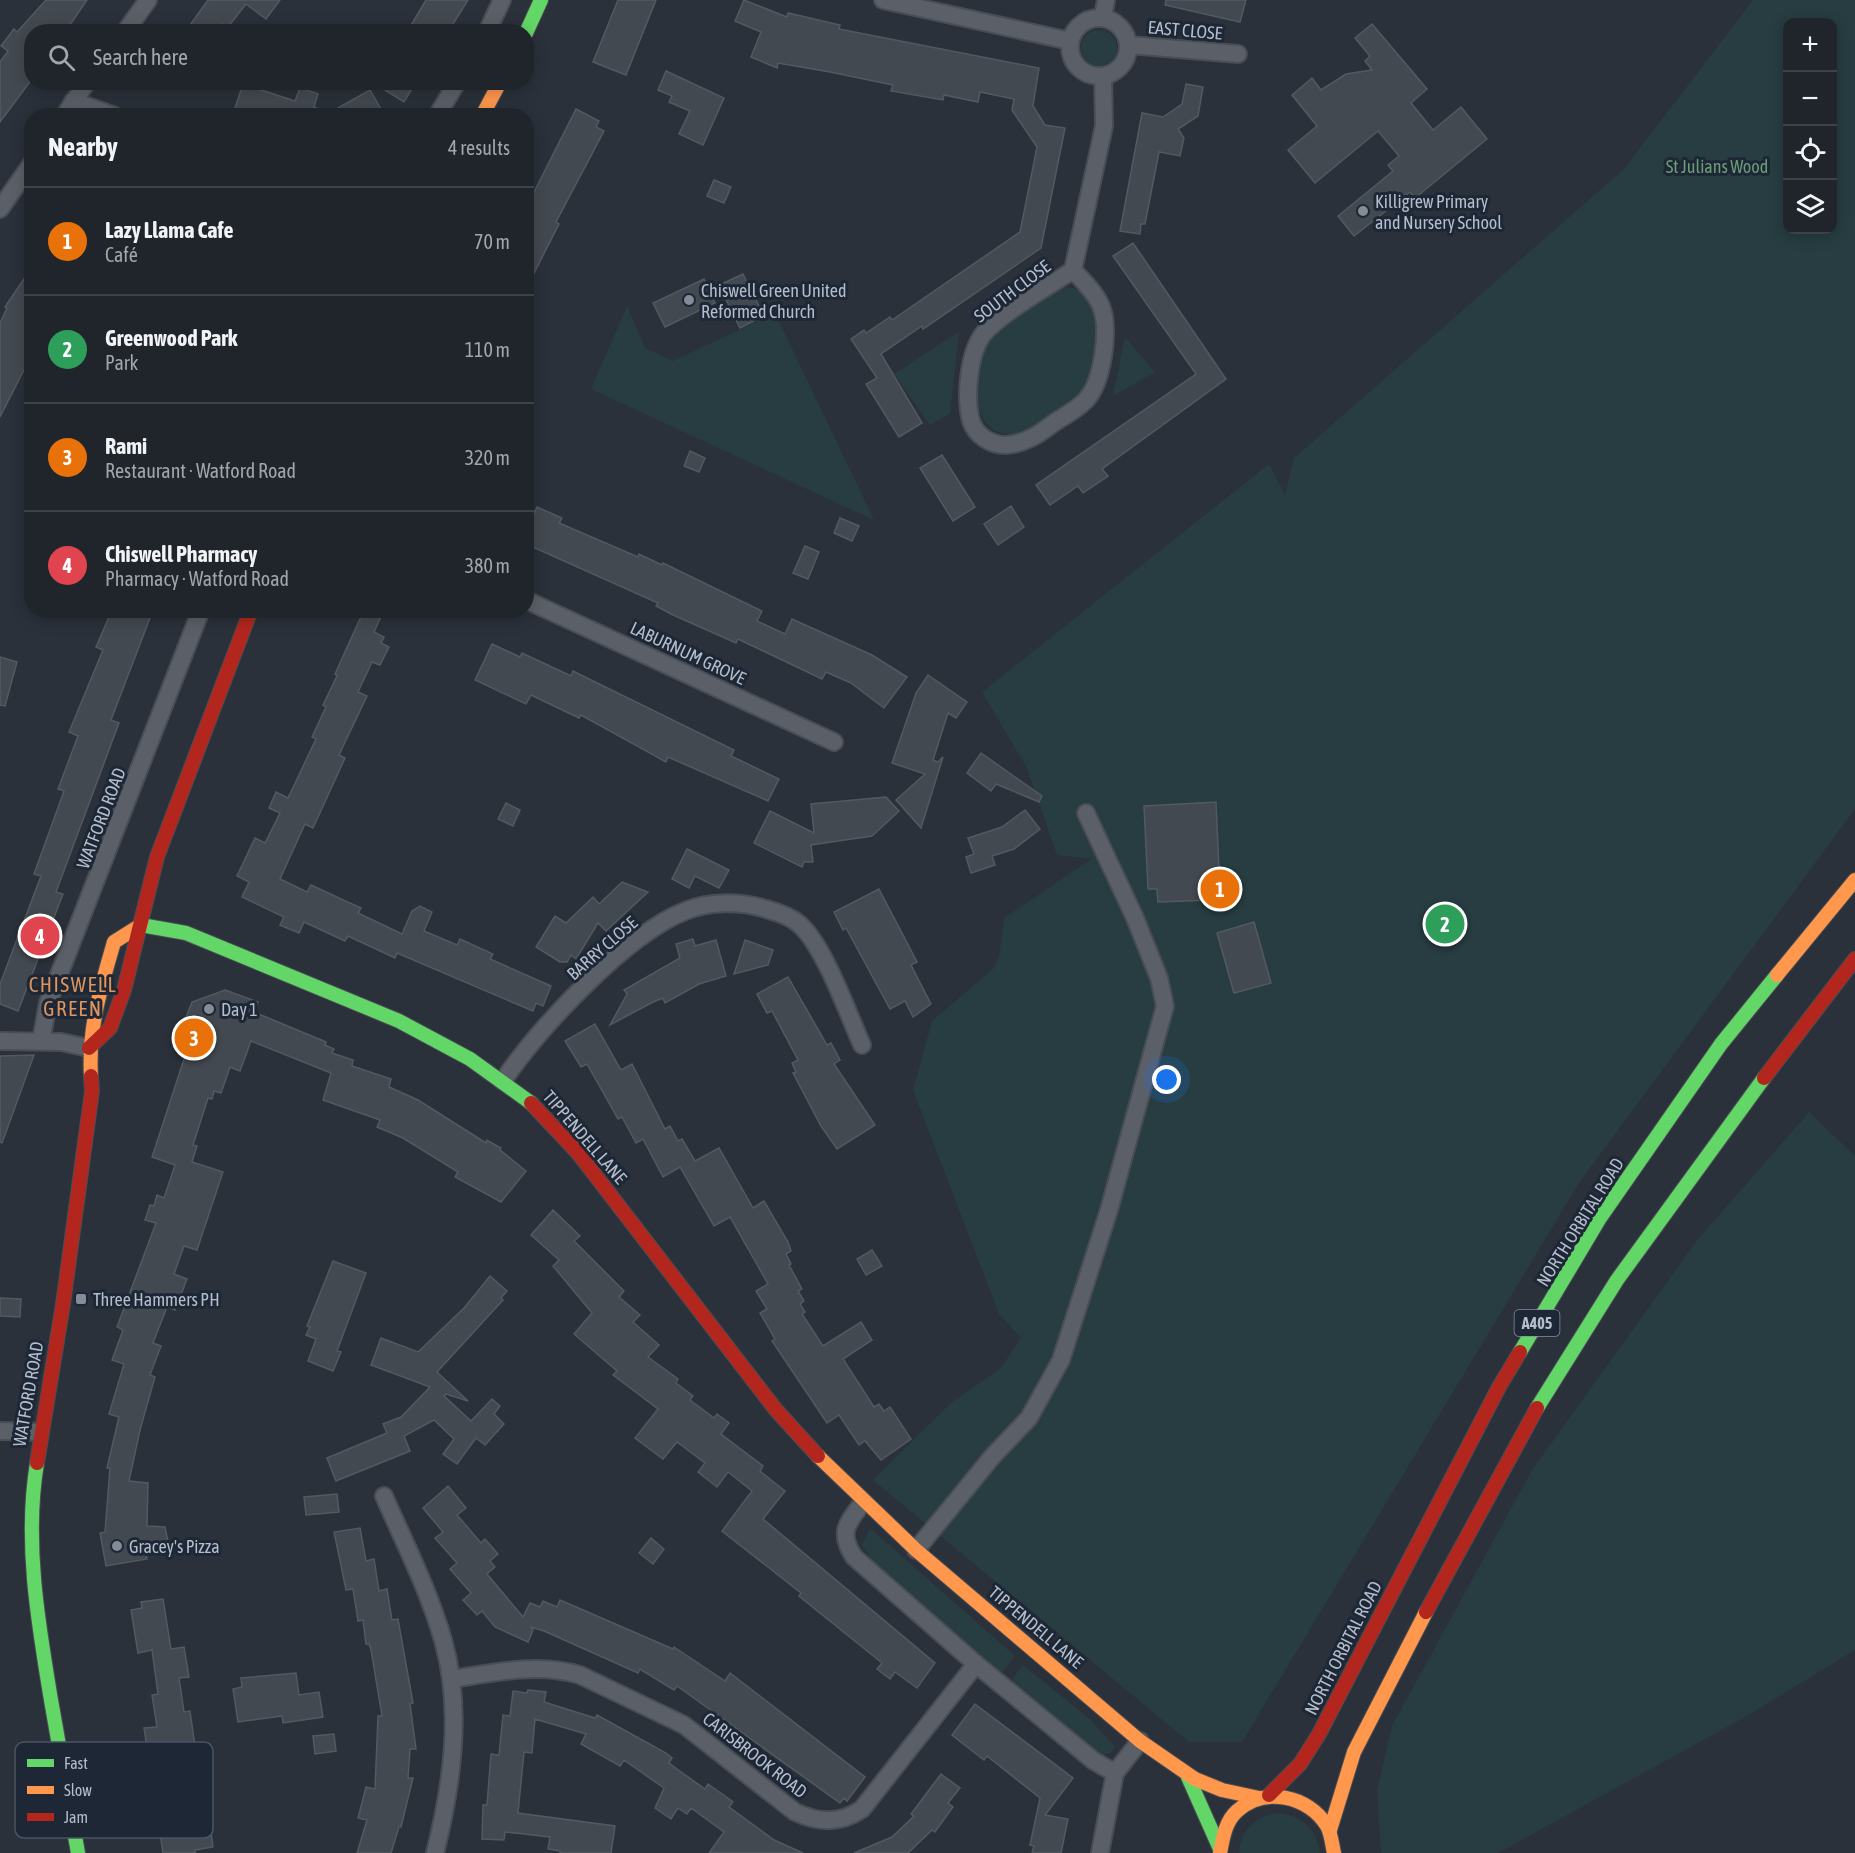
<!DOCTYPE html>
<html lang="en">
<head>
<meta charset="utf-8">
<style>
  body { margin:0; font-family:"Asap Condensed",sans-serif; background:#282d34; color:#f1f3f6 }
  .controls { position:absolute; right:18px; top:18px; display:grid; overflow:hidden; border-radius:12px; box-shadow:0 3px 15px #0003 }
  .controls button { width:54px; height:54px; display:grid; place-items:center; padding:0; border:0; border-bottom:2px solid #3d4248; background:#20252c; color:#f1f3f6; font:30px sans-serif }
  .you { position:absolute; left:1167px; top:1080px; width:21px; height:21px; margin:-15px; border:4px solid #fff; border-radius:50%; background:#1a73e8; box-shadow:0 0 0 9px #1a73e833 }
  .badge { display:grid; place-items:center; width:39px; height:39px; border-radius:50%; background:#d93025; color:#fff; font-size:20px; font-weight:700 }
  .pin { position:absolute; translate:-50% -50%; border:3px solid #fff; box-shadow:0 2px 6px #0006 }
  .list { margin:0; padding:0; list-style:none }
  h2 { display:flex; justify-content:space-between; align-items:center; height:78px; margin:0; padding:0 24px; font-size:26px }
  h2 small { font-size:20px; font-weight:400; color:#a2a5a9 }
  .list li { display:grid; grid-template-columns:39px 1fr auto; gap:18px; align-items:center; box-sizing:border-box; height:108px; padding:0 24px; border-top:2px solid #3d4248 }
  .list b { display:block; font-size:22px; white-space:nowrap }
  .list p { margin:0; font-size:20px; white-space:nowrap; color:#a2a5a9 }
  .list em { font-size:20px; font-style:normal; color:#a2a5a9 }
  .icon { flex:none; width:33px; height:33px; fill:none; stroke:currentColor; stroke-width:2; stroke-linecap:round; stroke-linejoin:round }
  .map { position:relative; flex:none; width:1855px; height:1853px; overflow:hidden }
  .search { position:absolute; background:#20252c; box-shadow:0 3px 15px #0003; left:24px; top:24px; width:510px; height:66px; display:flex; align-items:center; gap:15px; box-sizing:border-box; padding:0 21px; border-radius:24px; color:#a2a5a9; font-size:22px }
  .panel { position:absolute; background:#20252c; box-shadow:0 3px 15px #0003; left:24px; top:108px; width:510px; height:510px; border-radius:24px }
  .map>svg:first-child { display:block }
  .green { fill:#273d41; fill-rule:evenodd }
  .building { fill:#434950; stroke:#525961; stroke-width:1.5 }
  .lines { fill:none; stroke-linecap:round; stroke-linejoin:round }
  .street-casing { stroke:#494d54; stroke-width:20 }
  .fast-casing { stroke:#494d54; stroke-width:16 }
  .slow-casing { stroke:#494d54; stroke-width:16 }
  .jam-casing { stroke:#494d54; stroke-width:16 }
  .street { stroke:#5b6068; stroke-width:16 }
  .fast { stroke:#63d668; stroke-width:14 }
  .slow { stroke:#ff974d; stroke-width:14 }
  .jam { stroke:#b3261e; stroke-width:14 }
  .poi-dot { fill:#848c98; stroke:#1d2736; stroke-width:2 }
  .labels { text-anchor:middle; dominant-baseline:central; stroke-width:6; stroke-linejoin:round; paint-order:stroke }
  .shield { fill:#1d2736; stroke:#87909e; stroke-width:1.5 }
  .shield-label { font-size:16px; font-weight:bold; fill:#b4bdcb }
  .street-label { font-size:18px; fill:#b4bdcb; stroke:#1d2736 }
  .park-label { font-size:18px; fill:#6a9e76; stroke:#1d2736 }
  .poi-label { font-size:18px; fill:#b4bdcb; stroke:#1d2736; text-anchor:start }
  .quarter-label { font-size:21px; letter-spacing:1.5px; fill:#dc955f; stroke:#1d2736 }
  .key { fill:#1d2736; stroke:#4a5463; stroke-width:1.5 }
  .key-label { font-size:16px; fill:#b4bdcb }
</style>
</head>
<body>
<div class="map">
<svg width="1855" height="1853" viewBox="0 0 1855 1853">
  <rect width="100%" height="100%" fill="#2a313a"/>
  <g class="green">
    <path d="M1753,0h102v809l-276,374 -337,559h-53l-316,-262 79,-78 48,-33 21,-31 -22,-24 -86,-224 19,-69 62,-53 5,-11 5,-39 88,-59 -35,-4 -30,-87 -45,-76 287,-228 16,30 9,-36 330,-289zM1788,22h44v208h-44z"/>
    <circle cx="1099" cy="48" r="18"/>
    <path d="M1068,287c40,6 33,69 19,97 -12,23 -48,48 -74,50 -42,3 -43,-57 -29,-86 10,-21 62,-54 84,-61z"/>
    <polygon points="627,306 645,348 673,361 775,313 874,520 591,389"/>
    <polygon points="959,332 950,414 930,425 894,374"/>
    <polygon points="1125,337 1155,372 1113,396"/>
    <polygon points="1809,1112 1855,1156 1855,1650 1747,1716 1498,1853 1381,1853 1377,1790 1392,1726 1532,1470 1698,1239"/>
    <polygon points="870,1528 1015,1656 1002,1673 875,1565 862,1545"/>
    <polygon points="1023,1665 1090,1719 1115,1747 1111,1753 1103,1755 1090,1748 1011,1681"/>
    <path d="M1276,1813c26,2 40,15 44,40h-81c1,-23 16,-35 37,-40z"/>
  </g>
  <g class="building">
    <polygon points="46,0 87,0 65,32 32,32 32,79 0,122 0,62 8,51 1,46 14,29 17,32"/>
    <polygon points="208,0 280,0 266,19 246,4 228,27 223,24 217,32 185,32"/>
    <polygon points="426,0 468,0 448,32 421,32 411,25"/>
    <polygon points="618,0 656,0 626,75 593,62"/>
    <polygon points="744,0 787,17 788,13 840,25 839,29 1039,68 1033,106 1045,125 1065,128 1041,248 923,329 922,326 881,354 922,423 899,437 866,384 877,378 851,339 864,330 866,333 890,317 892,320 1020,232 1037,147 1012,110 1014,99 980,92 978,102 944,95 943,100 891,91 893,85 830,72 778,63 777,68 751,57 761,32 735,21"/>
    <polygon points="1166,0 1246,0 1240,22 1165,5"/>
    <polygon points="1372,24 1427,89 1411,103 1433,130 1461,107 1487,139 1415,198 1410,192 1354,236 1338,216 1393,171 1388,165 1399,156 1378,131 1315,183 1288,150 1317,126 1292,95 1312,78 1321,90 1346,74 1372,70 1365,61 1370,56 1355,38"/>
    <polygon points="666,71 724,98 703,145 679,134 690,111 669,102 672,96 658,90"/>
    <polygon points="372,82 416,82 404,102"/>
    <polygon points="243,84 295,101 300,88 318,94 314,107 329,113 370,90 385,116 258,116 235,108"/>
    <polygon points="1186,84 1203,87 1198,116 1178,129 1184,138 1180,156 1159,152 1145,224 1141,224 1140,234 1120,231 1142,113 1163,117 1182,104"/>
    <polygon points="576,109 599,121 596,127 604,131 556,222 559,224 526,289 526,208"/>
    <polygon points="714,180 731,187 724,203 707,196"/>
    <polygon points="1133,243 1226,379 1102,469 1108,476 1083,493 1078,486 1050,505 1036,485 1196,374 1113,256"/>
    <polygon points="32,267 32,354 0,417 0,323 7,308 5,307"/>
    <polygon points="743,274 764,316 740,328 719,285"/>
    <polygon points="704,279 715,303 665,327 653,303"/>
    <polygon points="690,451 705,458 699,472 684,466"/>
    <polygon points="942,455 975,507 953,521 920,468"/>
    <polygon points="1011,506 1024,527 998,545 984,524"/>
    <polygon points="537,507 562,518 559,523 638,557 639,554 662,565 663,563 762,611 757,621 785,634 792,619 872,655 907,677 884,708 851,683 826,672 822,679 738,639 736,643 671,614 656,606 658,603 526,544 526,531"/>
    <polygon points="840,518 859,526 852,541 834,533"/>
    <polygon points="805,546 819,552 808,579 793,573"/>
    <polygon points="112,610 153,610 111,720 119,723 56,892 63,894 18,1011 0,1004 0,984 41,876 34,874 64,791 58,789 78,736 69,732 103,650 96,647"/>
    <polygon points="364,610 384,610 374,632 384,637 381,643 389,647 380,665 372,662 358,692 367,696 339,755 345,758 313,828 305,824 280,879 307,892 311,885 361,908 358,913 402,934 412,911 420,906 432,912 424,931 457,945 460,939 493,954 490,959 551,986 543,1006 536,1003 533,1011 397,953 395,958 348,936 345,941 304,922 299,933 280,925 284,917 242,897 249,882 237,876 255,838 265,843 280,813 269,808 276,792 288,798 316,739 312,737 326,707 323,705 337,676 335,674"/>
    <polygon points="492,644 520,657 522,653 571,676 573,671 734,750 731,756 779,779 768,801 668,757 666,762 581,715 579,718 531,695 526,704 475,680"/>
    <polygon points="0,657 17,662 5,706 0,705"/>
    <polygon points="928,675 967,702 956,718 948,713 933,760 938,762 943,757 921,828 896,800 925,774 892,763 916,693"/>
    <polygon points="981,753 1042,796 1039,802 996,784 991,791 967,773"/>
    <polygon points="886,797 899,811 872,836 811,845 813,862 804,862 802,867 754,843 770,811 814,833 811,804"/>
    <polygon points="1216,802 1220,893 1212,893 1212,900 1158,902 1157,889 1148,889 1144,806"/>
    <polygon points="506,803 520,810 513,826 498,819"/>
    <polygon points="1025,810 1040,829 1014,849 992,856 995,865 971,873 966,857 974,854 968,838 1002,827"/>
    <polygon points="687,849 729,870 719,888 695,876 689,888 672,879"/>
    <polygon points="622,882 648,892 606,931 598,923 576,959 571,955 567,962 560,962 536,947 555,916 566,923 593,897 599,904"/>
    <polygon points="879,889 917,962 911,965 931,1004 913,1017 905,1001 890,1009 846,928 843,930 834,912"/>
    <polygon points="1254,922 1271,983 1234,993 1217,933"/>
    <polygon points="693,939 695,946 716,940 726,976 699,984 665,1003 663,998 653,1002 610,1025 627,994 624,990 680,958 676,944"/>
    <polygon points="745,940 773,950 768,965 734,974"/>
    <polygon points="788,977 827,1045 831,1043 840,1060 834,1064 875,1125 837,1149 821,1126 793,1073 796,1072 792,1063 798,1060 772,1011 767,1013 757,994"/>
    <polygon points="225,990 258,1002 254,1012 326,1042 325,1045 334,1049 332,1053 353,1060 352,1066 391,1079 389,1087 418,1100 486,1143 487,1140 501,1148 500,1150 526,1171 501,1202 455,1177 458,1172 403,1138 377,1127 380,1120 323,1100 331,1073 251,1041 240,1071 230,1067 221,1093 214,1091 212,1099 208,1098 193,1145 197,1146 192,1162 223,1172 197,1250 184,1246 174,1274 187,1279 175,1310 167,1307 153,1343 161,1346 150,1375 155,1377 140,1430 129,1481 148,1483 147,1526 165,1527 169,1546 145,1550 147,1559 106,1566 100,1533 105,1532 110,1468 107,1468 119,1417 109,1414 124,1364 112,1360 123,1330 117,1327 156,1223 145,1220 150,1205 154,1206 157,1195 164,1198 175,1165 152,1157 187,1050 175,1046 192,1002"/>
    <polygon points="595,1024 621,1070 632,1064 665,1129 670,1126 678,1141 682,1139 695,1161 719,1148 753,1208 764,1201 788,1242 791,1251 786,1254 791,1264 789,1265 802,1289 798,1291 804,1301 800,1304 805,1312 802,1314 823,1346 861,1322 872,1340 843,1359 874,1407 879,1404 884,1411 890,1407 911,1439 881,1460 865,1441 859,1445 839,1415 827,1423 772,1341 775,1339 760,1313 767,1309 756,1291 768,1284 730,1217 714,1226 680,1167 663,1177 643,1139 636,1143 622,1117 618,1119 587,1064 581,1067 565,1041"/>
    <polygon points="34,1055 2,1143 0,1142 0,1056"/>
    <polygon points="553,1210 580,1236 574,1241 624,1291 619,1297 640,1315 633,1322 659,1345 648,1357 678,1379 676,1383 693,1396 690,1400 714,1418 717,1414 729,1423 721,1434 763,1466 760,1471 785,1491 763,1519 935,1663 917,1688 895,1672 890,1679 877,1669 882,1663 799,1596 801,1593 722,1531 752,1491 728,1472 717,1487 698,1472 705,1463 677,1442 663,1459 635,1438 658,1409 613,1375 617,1371 574,1334 592,1313 553,1266 559,1260 531,1235"/>
    <polygon points="872,1250 882,1266 866,1275 857,1259"/>
    <polygon points="333,1261 366,1273 337,1351 341,1352 333,1371 308,1361 316,1339 306,1335 310,1327 307,1326"/>
    <polygon points="490,1276 507,1291 501,1298 503,1300 437,1372 468,1401 446,1394 444,1396 471,1421 492,1399 500,1406 494,1414 504,1424 485,1445 476,1438 457,1464 443,1454 454,1439 434,1420 404,1436 410,1451 336,1481 327,1458 387,1433 383,1424 401,1417 430,1387 371,1365 381,1338 418,1352 464,1308"/>
    <polygon points="0,1298 21,1299 20,1317 0,1316"/>
    <polygon points="448,1486 466,1508 457,1515 481,1543 485,1539 498,1554 490,1561 495,1567 487,1574 523,1617 530,1603 540,1607 543,1601 557,1607 560,1600 673,1649 674,1647 725,1681 730,1673 865,1777 847,1801 844,1798 840,1803 677,1686 674,1690 640,1669 638,1673 544,1631 531,1627 533,1630 528,1642 495,1627 482,1611 477,1615 463,1600 471,1593 450,1569 457,1563 435,1538 443,1532 423,1508"/>
    <polygon points="337,1494 339,1512 306,1515 304,1497"/>
    <polygon points="360,1528 366,1561 374,1559 379,1591 387,1589 392,1620 398,1619 413,1703 410,1704 416,1749 410,1749 408,1778 413,1778 401,1827 399,1827 391,1853 357,1853 367,1820 358,1818 366,1787 375,1789 378,1716 382,1716 371,1650 369,1644 366,1644 363,1620 358,1621 353,1589 346,1590 334,1532"/>
    <polygon points="651,1538 664,1549 653,1564 639,1553"/>
    <polygon points="163,1599 171,1649 184,1647 189,1677 179,1678 184,1712 190,1711 196,1753 183,1755 195,1828 210,1825 213,1847 195,1850 195,1853 163,1853 144,1728 157,1727 152,1695 158,1694 152,1650 138,1653 131,1610 142,1608 141,1602"/>
    <polygon points="296,1673 299,1695 319,1692 323,1717 283,1723 282,1716 238,1722 233,1689 242,1687 241,1678"/>
    <polygon points="528,1690 546,1692 544,1702 595,1718 597,1715 666,1753 672,1758 669,1763 677,1769 705,1789 708,1784 725,1796 733,1802 729,1807 774,1840 803,1853 709,1853 724,1832 691,1808 687,1814 678,1808 671,1819 655,1808 664,1788 624,1760 620,1766 581,1744 586,1734 535,1719 532,1753 524,1752 518,1813 615,1826 611,1853 560,1853 560,1851 548,1849 550,1837 505,1832 504,1840 482,1839 483,1805 487,1805 491,1754 499,1755 503,1715 510,1716 513,1691 527,1693"/>
    <polygon points="975,1704 1073,1778 1045,1815 1068,1819 1061,1853 1032,1853 1034,1846 1030,1845 1040,1798 987,1756 984,1760 952,1735"/>
    <polygon points="334,1734 336,1751 315,1754 313,1736"/>
    <polygon points="941,1774 960,1788 948,1803 953,1807 935,1832 932,1830 908,1853 854,1853 892,1837 914,1816 911,1814"/>
  </g>
  <g class="lines">
    <defs>
      <g id="street">
        <polyline points="883,0 1070,41"/>
        <polyline points="1103,17 1106,0"/>
        <circle cx="1099" cy="47" r="29"/>
        <polyline points="125,32 148,0"/>
        <polyline points="487,32 502,0"/>
        <polyline points="1129,45 1238,54"/>
        <polyline points="73,101 115,116"/>
        <polyline points="64,116 87,82"/>
        <polyline points="437,116 457,82"/>
        <polyline points="0,209 32,163"/>
        <path d="M1073,270c10,11 22,22 28,36 9,23 2,77 -16,95 -8,8 -20,15 -30,21 -14,11 -30,22 -49,23 -15,0 -30,-9 -35,-24 -6,-23 -3,-68 13,-88 20,-22 64,-46 89,-63l31,-144 -1,-50"/>
        <polyline points="526,600 834,742"/>
        <polyline points="0,1041 61,1042 89,1048"/>
        <polyline points="41,1041 48,1003 201,610"/>
        <path d="M503,1081c35,-53 124,-147 182,-170 24,-10 56,-10 81,-2 11,3 24,7 33,15 25,21 49,90 63,121"/>
        <polyline points="0,1431 40,1432"/>
        <path d="M384,1496c21,48 45,95 59,144 20,69 9,145 -8,213"/>
        <path d="M863,1502c-16,22 -25,30 -9,55l122,107 118,97 21,12"/>
        <polyline points="916,1550 992,1457 1029,1418 1061,1360 1109,1210 1165,1006 1159,978 1135,918 1086,813"/>
        <path d="M451,1679c42,-6 87,-17 129,-4l104,50 111,87c24,11 45,12 67,-3l114,-145"/>
        <polyline points="1100,1853 1115,1773 1140,1741"/>
      </g>
      <g id="fast">
        <polyline points="526,33 541,0"/>
        <polyline points="141,925 186,933 399,1021 470,1059 531,1103"/>
        <polyline points="1520,1352 1600,1218 1721,1044 1777,975"/>
        <polyline points="1537,1408 1617,1280 1764,1078"/>
        <path d="M37,1463c-13,78 1,159 14,237 9,51 18,102 27,153"/>
        <polyline points="1188,1777 1220,1849"/>
      </g>
      <g id="slow">
        <polyline points="482,116 500,82"/>
        <polyline points="1777,975 1855,880"/>
        <path d="M91,1076c-3,-48 10,-89 23,-134l27,-17"/>
        <polyline points="818,1456 916,1550 1140,1741 1195,1779 1222,1790 1259,1798"/>
        <polyline points="1330,1830 1354,1752 1426,1612"/>
        <path d="M1220,1853c3,-15 5,-31 17,-42 28,-25 72,-15 90,15 4,7 5,18 7,27"/>
      </g>
      <g id="jam">
        <polyline points="89,1048 110,1028 124,990 157,857 251,610"/>
        <polyline points="1764,1078 1855,959"/>
        <polyline points="531,1103 578,1153 776,1410 818,1456"/>
        <polyline points="37,1463 63,1304 92,1091 91,1076"/>
        <polyline points="1426,1612 1537,1408"/>
        <polyline points="1269,1795 1300,1764 1319,1734 1499,1387 1520,1352"/>
      </g>
    </defs>
    <use href="#street" class="street-casing"/>
    <use href="#fast" class="fast-casing"/>
    <use href="#slow" class="slow-casing"/>
    <use href="#jam" class="jam-casing"/>
    <use href="#street" class="street"/>
    <use href="#fast" class="fast"/>
    <use href="#slow" class="slow"/>
    <use href="#jam" class="jam"/>
  </g>
  <g class="poi-dot">
    <circle cx="1363" cy="211" r="6"/>
    <circle cx="689" cy="300" r="6"/>
    <circle cx="209" cy="1009" r="6"/>
    <rect x="75" y="1293" width="12" height="12" rx="3"/>
    <circle cx="117" cy="1546" r="6"/>
  </g>
  <g class="labels">
    <rect class="shield" x="1514.5" y="1310" width="45" height="26" rx="4.5"/>
    <g class="shield-label">
      <text x="1537" y="1323">A405</text>
    </g>
    <g class="street-label">
      <text transform="translate(1185 30) rotate(5)">EAST CLOSE</text>
      <text transform="translate(1012 291) rotate(-37)">SOUTH CLOSE</text>
      <text transform="translate(688 653) rotate(25)">LABURNUM GROVE</text>
      <text transform="translate(101 818) rotate(-69)">WATFORD ROAD</text>
      <text transform="translate(602 948) rotate(-41)">BARRY CLOSE</text>
      <text transform="translate(585 1137) rotate(49)">TIPPENDELL LANE</text>
      <text transform="translate(1580 1222) rotate(-58)">NORTH ORBITAL ROAD</text>
      <text transform="translate(28 1394) rotate(-80)">WATFORD ROAD</text>
      <text transform="translate(1036 1627) rotate(40)">TIPPENDELL LANE</text>
      <text transform="translate(1343 1648) rotate(-63)">NORTH ORBITAL ROAD</text>
      <text transform="translate(755 1755) rotate(38)">CARISBROOK ROAD</text>
    </g>
    <g class="park-label">
      <text x="1717" y="166">St Julians Wood</text>
    </g>
    <g class="poi-label">
      <text x="1375" y="201">Killigrew Primary<tspan x="1375" dy="21">and Nursery School</tspan></text>
      <text x="701" y="290">Chiswell Green United<tspan x="701" dy="21">Reformed Church</tspan></text>
      <text x="221" y="1009">Day 1</text>
      <text x="93" y="1299">Three Hammers PH</text>
      <text x="129" y="1546">Gracey's Pizza</text>
    </g>
    <g class="quarter-label">
      <text x="73" y="984">CHISWELL<tspan x="73" dy="24">GREEN</tspan></text>
    </g>
  </g>
  <rect x="15" y="1742" width="198" height="96" rx="9" class="key"/>
  <rect x="27" y="1759" width="27" height="8" fill="#63d668"/>
  <rect x="27" y="1786" width="27" height="8" fill="#ff974d"/>
  <rect x="27" y="1813" width="27" height="8" fill="#b3261e"/>
  <g class="key-label">
    <text x="64" y="1769">Fast</text>
    <text x="64" y="1796">Slow</text>
    <text x="64" y="1823">Jam</text>
  </g>
</svg>
<div class="controls">
<button>+</button>
<button>−</button>
<button><svg class="icon" aria-label="locate" viewBox="0 0 24 24"><circle cx="12" cy="12" r="6"/><path d="M12 2v4M12 18v4M2 12h4M18 12h4"/></svg></button>
<button><svg class="icon" aria-label="layers" viewBox="0 0 24 24"><path d="M12 4l9 5-9 5-9-5zM3 14l9 5 9-5"/></svg></button>
</div>
<div class="you"></div>
<div class="pin badge" style="left:1220px;top:889px;background:#e8710a">1</div>
<div class="pin badge" style="left:1445px;top:924px;background:#2e9e5b">2</div>
<div class="pin badge" style="left:194px;top:1038px;background:#e8710a">3</div>
<div class="pin badge" style="left:40px;top:936px;background:#e0444e">4</div>
<div class="search"><svg class="icon" aria-label="search" viewBox="0 0 24 24"><circle cx="10" cy="10" r="6"/><path d="M15 15l6 6"/></svg>Search here</div>
<section class="panel">
<h2>Nearby<small>4 results</small></h2>
<ul class="list">
<li><span class="badge" style="background:#e8710a">1</span><div><b>Lazy Llama Cafe</b><p>Café</p></div><em>70 m</em></li>
<li><span class="badge" style="background:#2e9e5b">2</span><div><b>Greenwood Park</b><p>Park</p></div><em>110 m</em></li>
<li><span class="badge" style="background:#e8710a">3</span><div><b>Rami</b><p>Restaurant · Watford Road</p></div><em>320 m</em></li>
<li><span class="badge" style="background:#e0444e">4</span><div><b>Chiswell Pharmacy</b><p>Pharmacy · Watford Road</p></div><em>380 m</em></li>
</ul>
</section>
</div>
</body>
</html>
